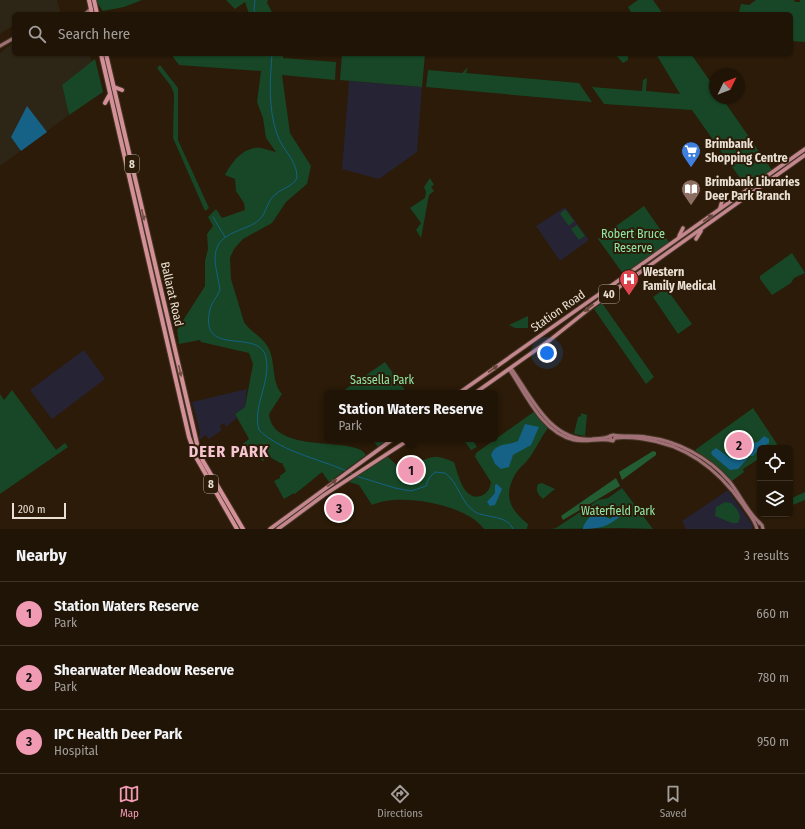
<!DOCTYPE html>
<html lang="en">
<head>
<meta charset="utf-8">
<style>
  body { margin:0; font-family:"Fira Sans Condensed",sans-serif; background:#2d2114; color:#f1f3f6 }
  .controls { position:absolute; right:12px; bottom:12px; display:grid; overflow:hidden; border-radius:6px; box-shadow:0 1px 3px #0004 }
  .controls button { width:36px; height:36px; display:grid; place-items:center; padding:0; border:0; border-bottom:1px solid #3d3328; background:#201406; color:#f1f3f6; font:20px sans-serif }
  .compass { position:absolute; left:709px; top:68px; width:36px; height:36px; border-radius:50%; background:#201406; box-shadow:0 1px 3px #0004; rotate:47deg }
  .scale { position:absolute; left:12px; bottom:10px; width:54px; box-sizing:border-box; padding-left:4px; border:2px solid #eadfd3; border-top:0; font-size:11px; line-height:14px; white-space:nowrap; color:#eadfd3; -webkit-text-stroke:3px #2b1b08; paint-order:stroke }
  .you { position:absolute; left:547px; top:353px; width:14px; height:14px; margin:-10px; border:3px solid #fff; border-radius:50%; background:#1a73e8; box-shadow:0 0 0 6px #1a73e833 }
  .badge { display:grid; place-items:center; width:26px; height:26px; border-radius:50%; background:#f19ab3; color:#111; font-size:13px; font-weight:700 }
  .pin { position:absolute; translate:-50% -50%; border:2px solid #fff; box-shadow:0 1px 4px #0006 }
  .popup { position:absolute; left:324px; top:390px; width:174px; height:52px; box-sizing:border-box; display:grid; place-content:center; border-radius:6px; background:#201406; filter:drop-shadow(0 1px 3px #0005); font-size:13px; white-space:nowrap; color:#a29e9b }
  .popup b { font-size:15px; color:#f1f3f6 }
  .popup::after { content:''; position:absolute; left:50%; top:100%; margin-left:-8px; border:8px solid transparent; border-top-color:#201406 }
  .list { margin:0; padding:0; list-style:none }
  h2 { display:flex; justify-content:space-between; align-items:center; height:52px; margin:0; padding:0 16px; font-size:17px }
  h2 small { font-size:13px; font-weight:400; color:#a29e9b }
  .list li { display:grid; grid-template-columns:26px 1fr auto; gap:12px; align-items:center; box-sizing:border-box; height:64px; padding:0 16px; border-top:1px solid #3d3328 }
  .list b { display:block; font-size:15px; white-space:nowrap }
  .list p { margin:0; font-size:13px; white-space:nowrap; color:#a29e9b }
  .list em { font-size:13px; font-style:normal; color:#a29e9b }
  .icon { flex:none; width:22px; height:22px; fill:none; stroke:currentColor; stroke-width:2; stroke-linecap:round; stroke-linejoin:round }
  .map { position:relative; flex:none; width:805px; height:529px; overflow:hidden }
  .search { position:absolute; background:#201406; box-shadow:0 1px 3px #0004; left:12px; right:12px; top:12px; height:44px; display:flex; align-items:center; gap:10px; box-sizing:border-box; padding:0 14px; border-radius:6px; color:#a29e9b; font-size:15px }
  .sheet { height:244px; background:#201406 }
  nav { display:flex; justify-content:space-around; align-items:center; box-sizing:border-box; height:56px; border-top:1px solid #3d3328; background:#201406; font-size:11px; color:#a29e9b }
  nav a { display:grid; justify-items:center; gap:2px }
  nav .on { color:#f19ab3 }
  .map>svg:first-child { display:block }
  .industrial { fill:#2d2515 }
  .education { fill:#262334 }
  .green { fill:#174726 }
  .forest { fill:#235d34 }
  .water { fill:#156286 }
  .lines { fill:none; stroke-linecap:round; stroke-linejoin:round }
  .stream { stroke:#156286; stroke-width:1 }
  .secondary-casing { stroke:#463624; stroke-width:5 }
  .primary-casing { stroke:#463624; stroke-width:5.5 }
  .trunk-casing { stroke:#463624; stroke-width:6 }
  .secondary { stroke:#a07076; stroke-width:3 }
  .primary { stroke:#c4868e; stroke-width:3.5 }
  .trunk { stroke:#d49099; stroke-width:4 }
  .oneway { fill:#775049 }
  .oneway2 { fill:#68463e }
  .labels { text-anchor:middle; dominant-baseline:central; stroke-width:4; stroke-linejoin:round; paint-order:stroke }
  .shield { fill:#2b1b08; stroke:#b1a496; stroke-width:1 }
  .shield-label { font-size:11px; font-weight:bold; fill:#eadfd3 }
  .poi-label { font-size:12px; font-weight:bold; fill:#eadfd3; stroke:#2b1b08; text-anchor:start }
  .park-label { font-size:12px; fill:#91e5a5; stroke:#2b1b08 }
  .street-label { font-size:12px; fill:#eadfd3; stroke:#2b1b08 }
  .district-label { font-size:16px; font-weight:bold; letter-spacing:1px; fill:#f7c5d2; stroke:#2b1b08 }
</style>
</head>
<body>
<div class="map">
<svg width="805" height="529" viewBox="0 0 805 529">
  <rect width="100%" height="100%" fill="#2b1b08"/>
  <g class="industrial">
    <polygon points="0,0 57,0 61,14 14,14 14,25 0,34"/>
    <polygon points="14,42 14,54 90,54 92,62 62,85 69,115 0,166 0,53"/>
  </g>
  <g class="education">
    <polygon points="349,81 422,87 417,152 379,179 342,169"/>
    <polygon points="565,207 589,240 560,261 536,226"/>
    <polygon points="84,350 105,379 52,419 30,390"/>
    <polygon points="247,389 245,407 235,414 237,418 226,427 224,423 220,426 222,430 209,439 206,435 199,440 200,432 192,402"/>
    <polygon points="728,490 753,526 752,529 686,529 682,521"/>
  </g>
  <g class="green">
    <polygon points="95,0 142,0 124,7 103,11"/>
    <polygon points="226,0 268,0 267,3 273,14 249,14 245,2 235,9"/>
    <polygon points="638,0 653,0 663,14 632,14 628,7"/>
    <polygon points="756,0 794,0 795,2 800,2 800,0 805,0 805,42 791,41 791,14 748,14 739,12 741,4 749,5"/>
    <path d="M175,54h108v4l53,4 -1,18 -53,-5 8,58 21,33 -4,18 -21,18 -14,21 -29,16 -9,10 -4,9 1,21 13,43c6,10 18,14 24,25 8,14 3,35 14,47l-13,20c4,42 87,21 97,41l-37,27 -7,-10 -27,22 -1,-1 -10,6 -10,-18 6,-3v-2l6,-5 -4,-8h-2l-10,-6 -6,1 -1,4 -11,-18 -10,7 -3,-4 10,-8 -14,-25 10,-7 8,-43 -4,-11 -48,-11 -1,-2 -21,4 -2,-14 28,-44v-25l3,-12 -1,-15 6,-8 -5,-9 8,-8 6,9 23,-8 -1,-7 -8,-12 -1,-12 -10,-4c7,-13 18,-29 36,-27 5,1 10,3 15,4l-10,-14 -3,-20 -6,-16 4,-31 -82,-6 -6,-8z"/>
    <polygon points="342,54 425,54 422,87 340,80"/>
    <polygon points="615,54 628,54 628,60 623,63"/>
    <polygon points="656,54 691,54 715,88 715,98 722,98 772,170 747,188 692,110 604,104 592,87 642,91 643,80 647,78 646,91 680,94"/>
    <polygon points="95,59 103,92 69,115 62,85"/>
    <polygon points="160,65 178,88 178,140 209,208 205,211 173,138 174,94 171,86 157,68"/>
    <polygon points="468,67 466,73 579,83 592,102 426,87 428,70 462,73"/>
    <polygon points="430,178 434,185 431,187 434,191 429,195 421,238 416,230 421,223 410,208 425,198 426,192 424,187"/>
    <polygon points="644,206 669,242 624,275 598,239"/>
    <polygon points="564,210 566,210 574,221 569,226 560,214"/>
    <polygon points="577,225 585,236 579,240 571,229"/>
    <polygon points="792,253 805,273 794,278 791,283 772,295 760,279 760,276"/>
    <polygon points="666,288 692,324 678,334 653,297"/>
    <polygon points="602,303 654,377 646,384 594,309"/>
    <polygon points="528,316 528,328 515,328 509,325"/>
    <polygon points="385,362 407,393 340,393"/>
    <polygon points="12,390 56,450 65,443 68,447 0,494 0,394 4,400"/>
    <polygon points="753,408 777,444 774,448 760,448 760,458 743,469 744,472 732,481 716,466 695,450"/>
    <path d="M535,411l13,17c-7,9 -11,19 -18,29 -4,6 -10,10 -14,16 -13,22 -7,36 12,51l-1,5h-43c-18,-25 -85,-37 -112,-24l-13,-20 -10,-3 38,-26c3,3 6,6 10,9 15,8 22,-6 36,-8 7,-1 15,3 21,5 4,12 10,42 29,33 5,-3 7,-7 8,-13l-16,-25 1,-4z"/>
    <polygon points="581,413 587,415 585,436 574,434 578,417 581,416"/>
    <polygon points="372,439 389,439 378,447"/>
    <polygon points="463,439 472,439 477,447 471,450"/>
    <path d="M542,483l13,6 -12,10c-5,-5 -8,-8 -5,-15z"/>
    <polygon points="622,488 653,529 623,528 551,529 556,528 598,500 608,498"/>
    <polygon points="805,492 805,500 790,506 790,499"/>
    <path d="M725,502l6,1c6,6 12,12 7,20h-6l-17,-7 1,-9z"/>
  </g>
  <g class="forest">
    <polygon points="653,451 656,452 656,455 622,480 619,472"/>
    <polygon points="616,478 620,486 563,520 561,516"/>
  </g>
  <g class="water">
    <polygon points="27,106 47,132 21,151 11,137"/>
    <path d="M525,424l14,3 -8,18 -18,10 -4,12 -8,2 -6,-5 -4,-9c5,-13 17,-9 27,-14z"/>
    <polygon points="764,436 769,439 769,443 760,448 753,456 750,456 745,449 745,445 758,442"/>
    <path d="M716,448l14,10 5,-2 4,-7c3,0 9,5 9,9l-10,11 -8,1 -18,-15 -1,-3z"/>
    <polygon points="497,484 502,489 495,505 490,506 487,502 495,493 495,485"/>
    <path d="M618,508l4,3v4c-13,11 -22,14 -39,14 0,-5 9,-17 15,-16 4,1 8,5 13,6z"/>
  </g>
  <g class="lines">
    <g class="stream">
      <polyline points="255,0 254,10 256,14"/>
      <path d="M272,54c-2,27 -4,54 5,80 5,16 20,26 20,43 -2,9 -15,11 -21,17 -9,6 -9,18 -16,25 -7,7 -17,9 -25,13 -30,12 -18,35 -15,58 -3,7 -8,12 -10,19 -12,51 50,17 56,49 5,25 -14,48 -7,72 25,24 64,29 94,44"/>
      <polyline points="213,217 225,237"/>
      <path d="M356,476l39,12 16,3 15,-5 3,-8 6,-6 10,1c14,10 15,29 30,39 11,6 33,3 38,17"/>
    </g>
    <defs>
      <g id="secondary">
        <polyline points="85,14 91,9"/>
        <polyline points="0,46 14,38"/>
        <path d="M511,368c20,28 39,74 81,71 6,-1 13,0 18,-3"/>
        <path d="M509,369c17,25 33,64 65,71 13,3 27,-3 39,1l3,-5"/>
        <path d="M616,438c8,-1 19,0 27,1 44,6 76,31 100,66 5,8 12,15 14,24"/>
        <path d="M611,440l-1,-4 3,-1c11,2 22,0 33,2 32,4 62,20 83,44 11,13 18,31 31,42"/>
        <polyline points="759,523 762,525 763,529"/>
      </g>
      <g id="primary">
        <polyline points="720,208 722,201"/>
        <polyline points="679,236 683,228"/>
        <polyline points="696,239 701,231"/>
        <polyline points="459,393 805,149"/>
        <polyline points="475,393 550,340 594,305 805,155"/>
        <polyline points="270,529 393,439"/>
        <polyline points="278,529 324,495 410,439"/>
      </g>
      <g id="trunk">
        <polyline points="89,0 92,14"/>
        <polyline points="94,0 97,14"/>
        <polyline points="101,54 189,437 197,459 237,529"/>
        <polyline points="106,54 198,448 203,461 243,529"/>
        <polyline points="114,87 122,90"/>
        <polyline points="105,103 110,94"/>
      </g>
    </defs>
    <use href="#secondary" class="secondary-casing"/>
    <use href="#primary" class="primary-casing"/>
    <use href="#trunk" class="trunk-casing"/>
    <use href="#secondary" class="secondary"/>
    <use href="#primary" class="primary"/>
    <use href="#trunk" class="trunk"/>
  </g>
  <defs><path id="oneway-solid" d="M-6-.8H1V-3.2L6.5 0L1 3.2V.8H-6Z"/></defs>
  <g class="oneway">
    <use href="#oneway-solid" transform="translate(143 215) rotate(77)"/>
    <use href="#oneway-solid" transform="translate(180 371) rotate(77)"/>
  </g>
  <g class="oneway2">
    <use href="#oneway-solid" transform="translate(708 218) rotate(-35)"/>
    <use href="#oneway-solid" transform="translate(589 308) rotate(143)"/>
    <use href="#oneway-solid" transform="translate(493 369) rotate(-35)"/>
    <use href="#oneway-solid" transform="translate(332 483) rotate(-37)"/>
  </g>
  <defs>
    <symbol id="supermarket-pin" viewBox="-11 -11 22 30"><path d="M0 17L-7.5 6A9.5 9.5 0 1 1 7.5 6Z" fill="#3f7fe0" stroke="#2b1b08"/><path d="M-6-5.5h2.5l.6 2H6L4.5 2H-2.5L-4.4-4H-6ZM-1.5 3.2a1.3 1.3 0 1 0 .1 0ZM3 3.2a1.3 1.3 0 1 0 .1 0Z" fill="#fff"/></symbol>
    <symbol id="library-pin" viewBox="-11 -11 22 30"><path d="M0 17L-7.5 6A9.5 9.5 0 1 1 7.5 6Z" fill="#8d6e63" stroke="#2b1b08"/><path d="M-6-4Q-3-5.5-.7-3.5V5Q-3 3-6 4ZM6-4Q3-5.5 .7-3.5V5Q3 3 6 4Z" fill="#fff"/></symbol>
    <symbol id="hospital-pin" viewBox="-11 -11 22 30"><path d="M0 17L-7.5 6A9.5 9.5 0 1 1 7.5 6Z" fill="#e0444e" stroke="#2b1b08"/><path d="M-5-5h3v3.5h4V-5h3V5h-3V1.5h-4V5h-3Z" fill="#fff"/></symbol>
  </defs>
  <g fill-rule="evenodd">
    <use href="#supermarket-pin" x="680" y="140" width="22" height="30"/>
    <use href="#library-pin" x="680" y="178" width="22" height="30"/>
    <use href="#hospital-pin" x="618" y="268" width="22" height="30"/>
  </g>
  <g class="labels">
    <g class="shield">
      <rect x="125" y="155" width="14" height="18" rx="3"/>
      <rect x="599" y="285" width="20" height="18" rx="3"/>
      <rect x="204" y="475" width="14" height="18" rx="3"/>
    </g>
    <g class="shield-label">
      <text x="132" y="164">8</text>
      <text x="609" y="294">40</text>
      <text x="211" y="484">8</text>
    </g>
    <g class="poi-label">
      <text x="705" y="144">Brimbank<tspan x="705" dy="14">Shopping Centre</tspan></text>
      <text x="705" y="182">Brimbank Libraries<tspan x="705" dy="14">Deer Park Branch</tspan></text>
      <text x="643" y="272">Western<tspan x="643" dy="14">Family Medical</tspan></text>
    </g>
    <g class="park-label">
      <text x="633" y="234">Robert Bruce<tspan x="633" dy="14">Reserve</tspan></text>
      <text x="382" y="380">Sassella Park</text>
      <text x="618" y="511">Waterfield Park</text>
    </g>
    <g class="street-label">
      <text transform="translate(172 294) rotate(77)">Ballarat Road</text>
      <text transform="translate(558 311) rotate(-35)">Station Road</text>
    </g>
    <g class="district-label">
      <text x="229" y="451">DEER PARK</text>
    </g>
  </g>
</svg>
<div class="controls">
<button><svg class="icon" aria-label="locate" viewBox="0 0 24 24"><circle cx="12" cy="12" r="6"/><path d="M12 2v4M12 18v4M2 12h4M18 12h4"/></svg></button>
<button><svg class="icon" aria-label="layers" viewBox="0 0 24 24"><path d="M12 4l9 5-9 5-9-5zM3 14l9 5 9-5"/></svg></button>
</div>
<svg class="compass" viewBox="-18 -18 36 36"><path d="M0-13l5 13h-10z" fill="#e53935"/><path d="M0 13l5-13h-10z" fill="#a29e9b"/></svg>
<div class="scale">200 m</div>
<div class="you"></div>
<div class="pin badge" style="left:411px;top:470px">1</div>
<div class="popup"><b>Station Waters Reserve</b>Park</div>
<div class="pin badge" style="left:739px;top:445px">2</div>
<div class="pin badge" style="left:339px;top:508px">3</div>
<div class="search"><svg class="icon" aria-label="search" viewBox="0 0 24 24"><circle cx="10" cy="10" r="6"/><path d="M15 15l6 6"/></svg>Search here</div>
</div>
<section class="sheet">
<h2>Nearby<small>3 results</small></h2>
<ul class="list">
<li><span class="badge">1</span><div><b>Station Waters Reserve</b><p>Park</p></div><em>660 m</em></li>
<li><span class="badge">2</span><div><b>Shearwater Meadow Reserve</b><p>Park</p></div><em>780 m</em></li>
<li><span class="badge">3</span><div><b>IPC Health Deer Park</b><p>Hospital</p></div><em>950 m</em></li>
</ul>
</section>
<nav>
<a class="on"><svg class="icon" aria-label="map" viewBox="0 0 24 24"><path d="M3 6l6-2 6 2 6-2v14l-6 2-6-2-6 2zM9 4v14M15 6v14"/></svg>Map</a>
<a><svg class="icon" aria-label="directions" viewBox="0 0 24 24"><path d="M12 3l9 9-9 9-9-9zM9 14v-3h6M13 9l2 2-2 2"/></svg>Directions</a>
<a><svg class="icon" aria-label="saved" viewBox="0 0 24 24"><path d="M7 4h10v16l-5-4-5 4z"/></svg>Saved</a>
</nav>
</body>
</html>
